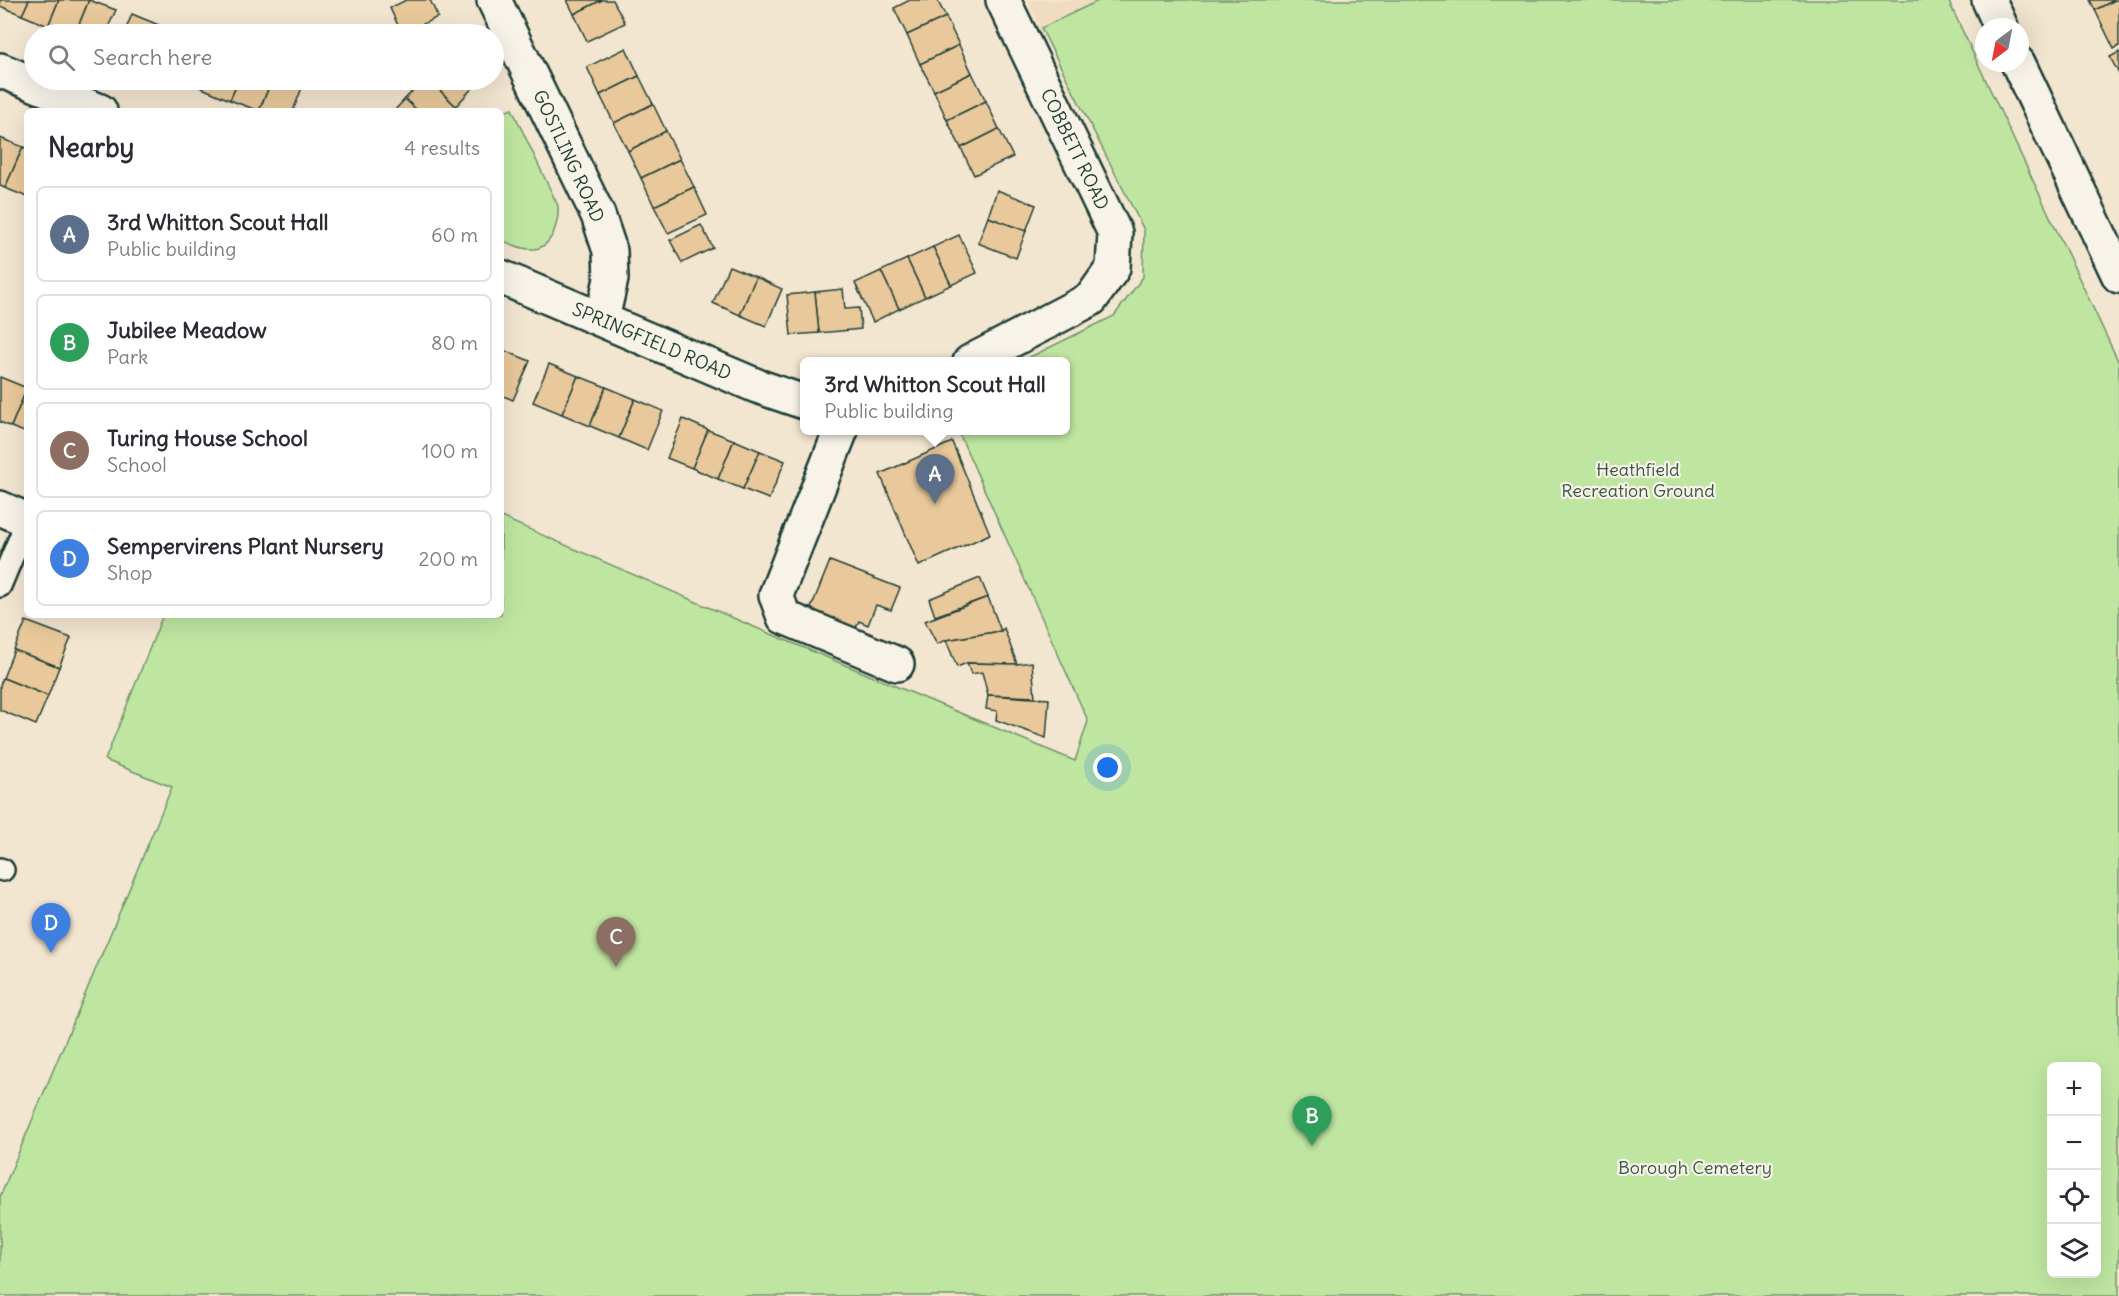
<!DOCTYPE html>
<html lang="en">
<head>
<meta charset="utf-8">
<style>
  body { margin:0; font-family:Delius,sans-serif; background:#f7f7f7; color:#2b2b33 }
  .controls { position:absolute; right:18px; bottom:18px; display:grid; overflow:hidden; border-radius:9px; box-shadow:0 6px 24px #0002 }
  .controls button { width:54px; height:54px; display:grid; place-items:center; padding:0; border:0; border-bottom:2px solid #e1e1e2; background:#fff; color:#2b2b33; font:30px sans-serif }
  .compass { position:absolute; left:1975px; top:18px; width:54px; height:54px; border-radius:50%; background:#fff; box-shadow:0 6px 24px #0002; rotate:212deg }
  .you { position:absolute; left:1108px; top:768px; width:21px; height:21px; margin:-15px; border:4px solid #fff; border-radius:50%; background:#1a73e8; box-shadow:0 0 0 9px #1a73e833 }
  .badge { display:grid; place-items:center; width:39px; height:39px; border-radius:50%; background:#1f6fb2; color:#fff; font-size:20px; font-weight:700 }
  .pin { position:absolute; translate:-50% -50px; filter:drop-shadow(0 2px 3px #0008) }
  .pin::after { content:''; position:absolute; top:32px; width:21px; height:18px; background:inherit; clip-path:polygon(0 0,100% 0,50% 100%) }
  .popup { position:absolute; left:800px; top:357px; width:270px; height:78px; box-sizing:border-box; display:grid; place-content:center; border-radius:9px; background:#fff; filter:drop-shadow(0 2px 4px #0005); font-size:20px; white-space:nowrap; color:#7c7c81 }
  .popup b { font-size:22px; color:#2b2b33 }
  .popup::after { content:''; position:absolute; left:50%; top:100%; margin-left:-12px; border:12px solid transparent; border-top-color:#fff }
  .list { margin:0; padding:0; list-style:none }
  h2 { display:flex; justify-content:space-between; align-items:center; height:78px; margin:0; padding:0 24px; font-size:26px }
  h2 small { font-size:20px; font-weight:400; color:#7c7c81 }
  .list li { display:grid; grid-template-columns:39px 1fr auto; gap:18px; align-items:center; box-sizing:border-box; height:96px; margin:0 12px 12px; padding:0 12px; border:2px solid #e1e1e2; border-radius:9px }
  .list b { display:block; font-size:22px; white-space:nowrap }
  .list p { margin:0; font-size:20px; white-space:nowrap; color:#7c7c81 }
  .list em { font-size:20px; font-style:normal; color:#7c7c81 }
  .icon { flex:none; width:33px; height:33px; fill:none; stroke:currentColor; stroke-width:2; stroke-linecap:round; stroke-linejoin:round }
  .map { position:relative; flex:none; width:2119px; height:1296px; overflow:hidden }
  .search { position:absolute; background:#fff; box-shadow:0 6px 24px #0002; left:24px; top:24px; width:480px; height:66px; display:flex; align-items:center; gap:15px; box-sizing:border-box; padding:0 21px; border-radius:33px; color:#7c7c81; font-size:22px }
  .panel { position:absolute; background:#fff; box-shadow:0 6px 24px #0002; left:24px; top:108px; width:480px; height:510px; border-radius:9px }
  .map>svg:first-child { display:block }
  .built { fill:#f0ddc1 }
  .green { fill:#bfe6a1; stroke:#6f926a; stroke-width:1.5; fill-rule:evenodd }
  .building { fill:#e9c99b; stroke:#1f3d34; stroke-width:1.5 }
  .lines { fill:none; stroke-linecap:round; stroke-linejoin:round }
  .service-casing { stroke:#1f3d34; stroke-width:26 }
  .minor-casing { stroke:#1f3d34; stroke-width:38 }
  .tertiary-casing { stroke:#1f3d34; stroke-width:38 }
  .service { stroke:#f7f3e8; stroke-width:21 }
  .minor { stroke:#f7f3e8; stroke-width:33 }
  .tertiary { stroke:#f7f3e8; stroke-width:33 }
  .labels { text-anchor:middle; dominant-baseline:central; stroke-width:4.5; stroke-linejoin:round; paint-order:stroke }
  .street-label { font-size:18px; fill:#1f3d34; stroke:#f7f3e8 }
  .park-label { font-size:18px; fill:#375644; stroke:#f7f3e8 }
</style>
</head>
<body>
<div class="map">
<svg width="2119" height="1296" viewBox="0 0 2119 1296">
  <rect width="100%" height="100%" fill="#f3e6d1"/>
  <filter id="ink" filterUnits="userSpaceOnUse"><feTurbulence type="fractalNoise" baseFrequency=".0167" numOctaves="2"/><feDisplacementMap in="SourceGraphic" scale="12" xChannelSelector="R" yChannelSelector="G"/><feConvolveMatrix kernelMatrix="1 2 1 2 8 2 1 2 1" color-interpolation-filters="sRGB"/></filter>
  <g filter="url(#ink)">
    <polygon class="built" points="1028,0 1100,0 1041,28"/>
    <g class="green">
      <path d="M1100,0h848l171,363v933h-2119v-99l172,-410 -67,-27 58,-145h338v-98l246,107 328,137 13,-40 -130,-290 108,-1v-68l-44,-1 92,-45 29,-39 1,-47 -103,-202zM2052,1066h44v208h-44z"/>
      <path d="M512,109l46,97c1,15 -5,41 -24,43 -11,1 -23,-5 -33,-9v-127z"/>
    </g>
    <g class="building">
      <polygon points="0,0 29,0 22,15 0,6"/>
      <polygon points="29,0 59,0 48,26 22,15"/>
      <polygon points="59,0 89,0 75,34 68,34 48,26"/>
      <polygon points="89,0 116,10 105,34 75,34"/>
      <polygon points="406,0 430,0 438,17 402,34 390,8"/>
      <polygon points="567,0 602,0 574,14"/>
      <polygon points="602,0 613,0 625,23 587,41 574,14"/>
      <polygon points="910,0 937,0 946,17 907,35 894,8"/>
      <polygon points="2090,0 2115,0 2095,10"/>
      <polygon points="2115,0 2119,0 2119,46 2114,49 2095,10"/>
      <polygon points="132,14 161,26 157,34 124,34"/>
      <polygon points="946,17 959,45 920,64 907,35"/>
      <polygon points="161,26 181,34 157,34"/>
      <polygon points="959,45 972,73 934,91 920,64"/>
      <polygon points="626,48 639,76 600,95 587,67"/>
      <polygon points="2119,52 2119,74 2110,57"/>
      <polygon points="972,73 986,101 947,120 934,91"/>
      <polygon points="639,76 653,104 614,123 600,95"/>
      <polygon points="182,80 205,80 202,88"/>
      <polygon points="205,80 239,80 230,100 202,88"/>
      <polygon points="239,80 272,80 259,111 230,100"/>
      <polygon points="272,80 289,80 303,85 293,111 259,111"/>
      <polygon points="423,80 429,80 456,106 451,111 418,111 405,99"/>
      <polygon points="429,80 473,80 477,83 456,106"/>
      <polygon points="405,99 418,111 394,111"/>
      <polygon points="986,101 999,129 961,148 947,120"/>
      <polygon points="653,104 666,131 628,151 614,123"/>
      <polygon points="999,129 1013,157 974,175 961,148"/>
      <polygon points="666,131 680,159 641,178 628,151"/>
      <polygon points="0,138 23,147 5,188 0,186"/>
      <polygon points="23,147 27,149 27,197 5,188"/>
      <polygon points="680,159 694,187 654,206 641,178"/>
      <polygon points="694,187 707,215 668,233 654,206"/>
      <polygon points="997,190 1036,205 1026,231 988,217"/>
      <polygon points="988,217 1026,231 1016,258 978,243"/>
      <polygon points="701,225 713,248 682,263 670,240"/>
      <polygon points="959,235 977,273 951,285 933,247"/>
      <polygon points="933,247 951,285 925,297 907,259"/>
      <polygon points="907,259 925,297 899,309 881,271"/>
      <polygon points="729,266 756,277 740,315 713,303"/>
      <polygon points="881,271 899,309 873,322 855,283"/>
      <polygon points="756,277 782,289 766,326 740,315"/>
      <polygon points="843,289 845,309 859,308 861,329 819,333 815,292"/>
      <polygon points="815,292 819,333 791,335 787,295"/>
      <polygon points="503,350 530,361 513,400 501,395 501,356"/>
      <polygon points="549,364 578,376 562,414 533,402"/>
      <polygon points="578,376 606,387 590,426 562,414"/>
      <polygon points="0,377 27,388 11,427 0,422"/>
      <polygon points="606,387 635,399 619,438 590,426"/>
      <polygon points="27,388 27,433 11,427"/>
      <polygon points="635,399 663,411 647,450 619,438"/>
      <polygon points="683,419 708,430 692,468 667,458"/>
      <polygon points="708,430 734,440 718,479 692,468"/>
      <polygon points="734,440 760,451 743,489 718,479"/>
      <polygon points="952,442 990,534 919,566 880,474"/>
      <polygon points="760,451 785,461 769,499 743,489"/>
      <polygon points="830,561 900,588 891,610 876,605 868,625 859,621 854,632 809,613"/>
      <polygon points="980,578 988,597 935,616 929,599"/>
      <polygon points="988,597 1001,631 946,640 937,644 925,621"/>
      <polygon points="26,621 71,638 59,667 14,650"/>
      <polygon points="1004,628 1017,664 967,663 957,667 946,640 1001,631"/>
      <polygon points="14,650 59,667 48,696 3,678"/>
      <polygon points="1032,662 1035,697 988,695 982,672 971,674 967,663 1017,664"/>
      <polygon points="3,678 48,696 36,725 0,710 0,685"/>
      <polygon points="988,695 1049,699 1046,738 996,720 997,711 986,709"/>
    </g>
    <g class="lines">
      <defs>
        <g id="service">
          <polyline points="0,586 27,521"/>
          <polyline points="0,869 3,870"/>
        </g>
        <g id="minor">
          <polyline points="494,0 598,215 610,251 611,279 602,319"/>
          <polyline points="0,70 100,111"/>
          <polyline points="501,277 757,386 804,402"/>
          <polyline points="970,362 1091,299 1113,268 1115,233 1003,0"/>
          <polyline points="841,430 776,595 784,617 897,664"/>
          <polyline points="0,508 27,520"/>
        </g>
        <g id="tertiary">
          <polyline points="1989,0 2001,27"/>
          <polyline points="2018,63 2119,276"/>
        </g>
      </defs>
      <use href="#service" class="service-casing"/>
      <use href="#minor" class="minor-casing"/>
      <use href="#tertiary" class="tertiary-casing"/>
      <use href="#service" class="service"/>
      <use href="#minor" class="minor"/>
      <use href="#tertiary" class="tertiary"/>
    </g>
  </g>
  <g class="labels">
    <g class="street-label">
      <text transform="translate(1075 149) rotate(64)">COBBETT ROAD</text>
      <text transform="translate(569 156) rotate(65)">GOSTLING ROAD</text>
      <text transform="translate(652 341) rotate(23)">SPRINGFIELD ROAD</text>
    </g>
    <g class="park-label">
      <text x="1638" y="469">Heathfield<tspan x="1638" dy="21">Recreation Ground</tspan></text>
      <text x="1695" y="1167">Borough Cemetery</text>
    </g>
  </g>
</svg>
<div class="controls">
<button>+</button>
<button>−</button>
<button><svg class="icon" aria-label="locate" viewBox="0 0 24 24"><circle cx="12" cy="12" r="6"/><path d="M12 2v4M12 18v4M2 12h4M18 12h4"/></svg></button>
<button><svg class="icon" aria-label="layers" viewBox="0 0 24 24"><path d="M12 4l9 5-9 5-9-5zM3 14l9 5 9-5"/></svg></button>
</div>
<svg class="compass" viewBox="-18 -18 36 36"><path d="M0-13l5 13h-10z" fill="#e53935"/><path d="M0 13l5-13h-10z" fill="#7c7c81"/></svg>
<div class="you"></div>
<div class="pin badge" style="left:935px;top:504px;background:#5c6f8a">A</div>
<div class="popup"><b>3rd Whitton Scout Hall</b>Public building</div>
<div class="pin badge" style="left:1312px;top:1146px;background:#2e9e5b">B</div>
<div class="pin badge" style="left:616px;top:967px;background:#8d6e63">C</div>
<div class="pin badge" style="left:51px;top:953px;background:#3f7fe0">D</div>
<div class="search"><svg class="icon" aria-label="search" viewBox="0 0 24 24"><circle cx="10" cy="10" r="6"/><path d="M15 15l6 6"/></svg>Search here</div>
<section class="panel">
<h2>Nearby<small>4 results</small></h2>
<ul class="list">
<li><span class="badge" style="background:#5c6f8a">A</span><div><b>3rd Whitton Scout Hall</b><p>Public building</p></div><em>60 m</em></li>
<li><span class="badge" style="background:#2e9e5b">B</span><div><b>Jubilee Meadow</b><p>Park</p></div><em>80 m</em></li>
<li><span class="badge" style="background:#8d6e63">C</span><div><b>Turing House School</b><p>School</p></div><em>100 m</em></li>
<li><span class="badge" style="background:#3f7fe0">D</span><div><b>Sempervirens Plant Nursery</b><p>Shop</p></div><em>200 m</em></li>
</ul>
</section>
</div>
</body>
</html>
